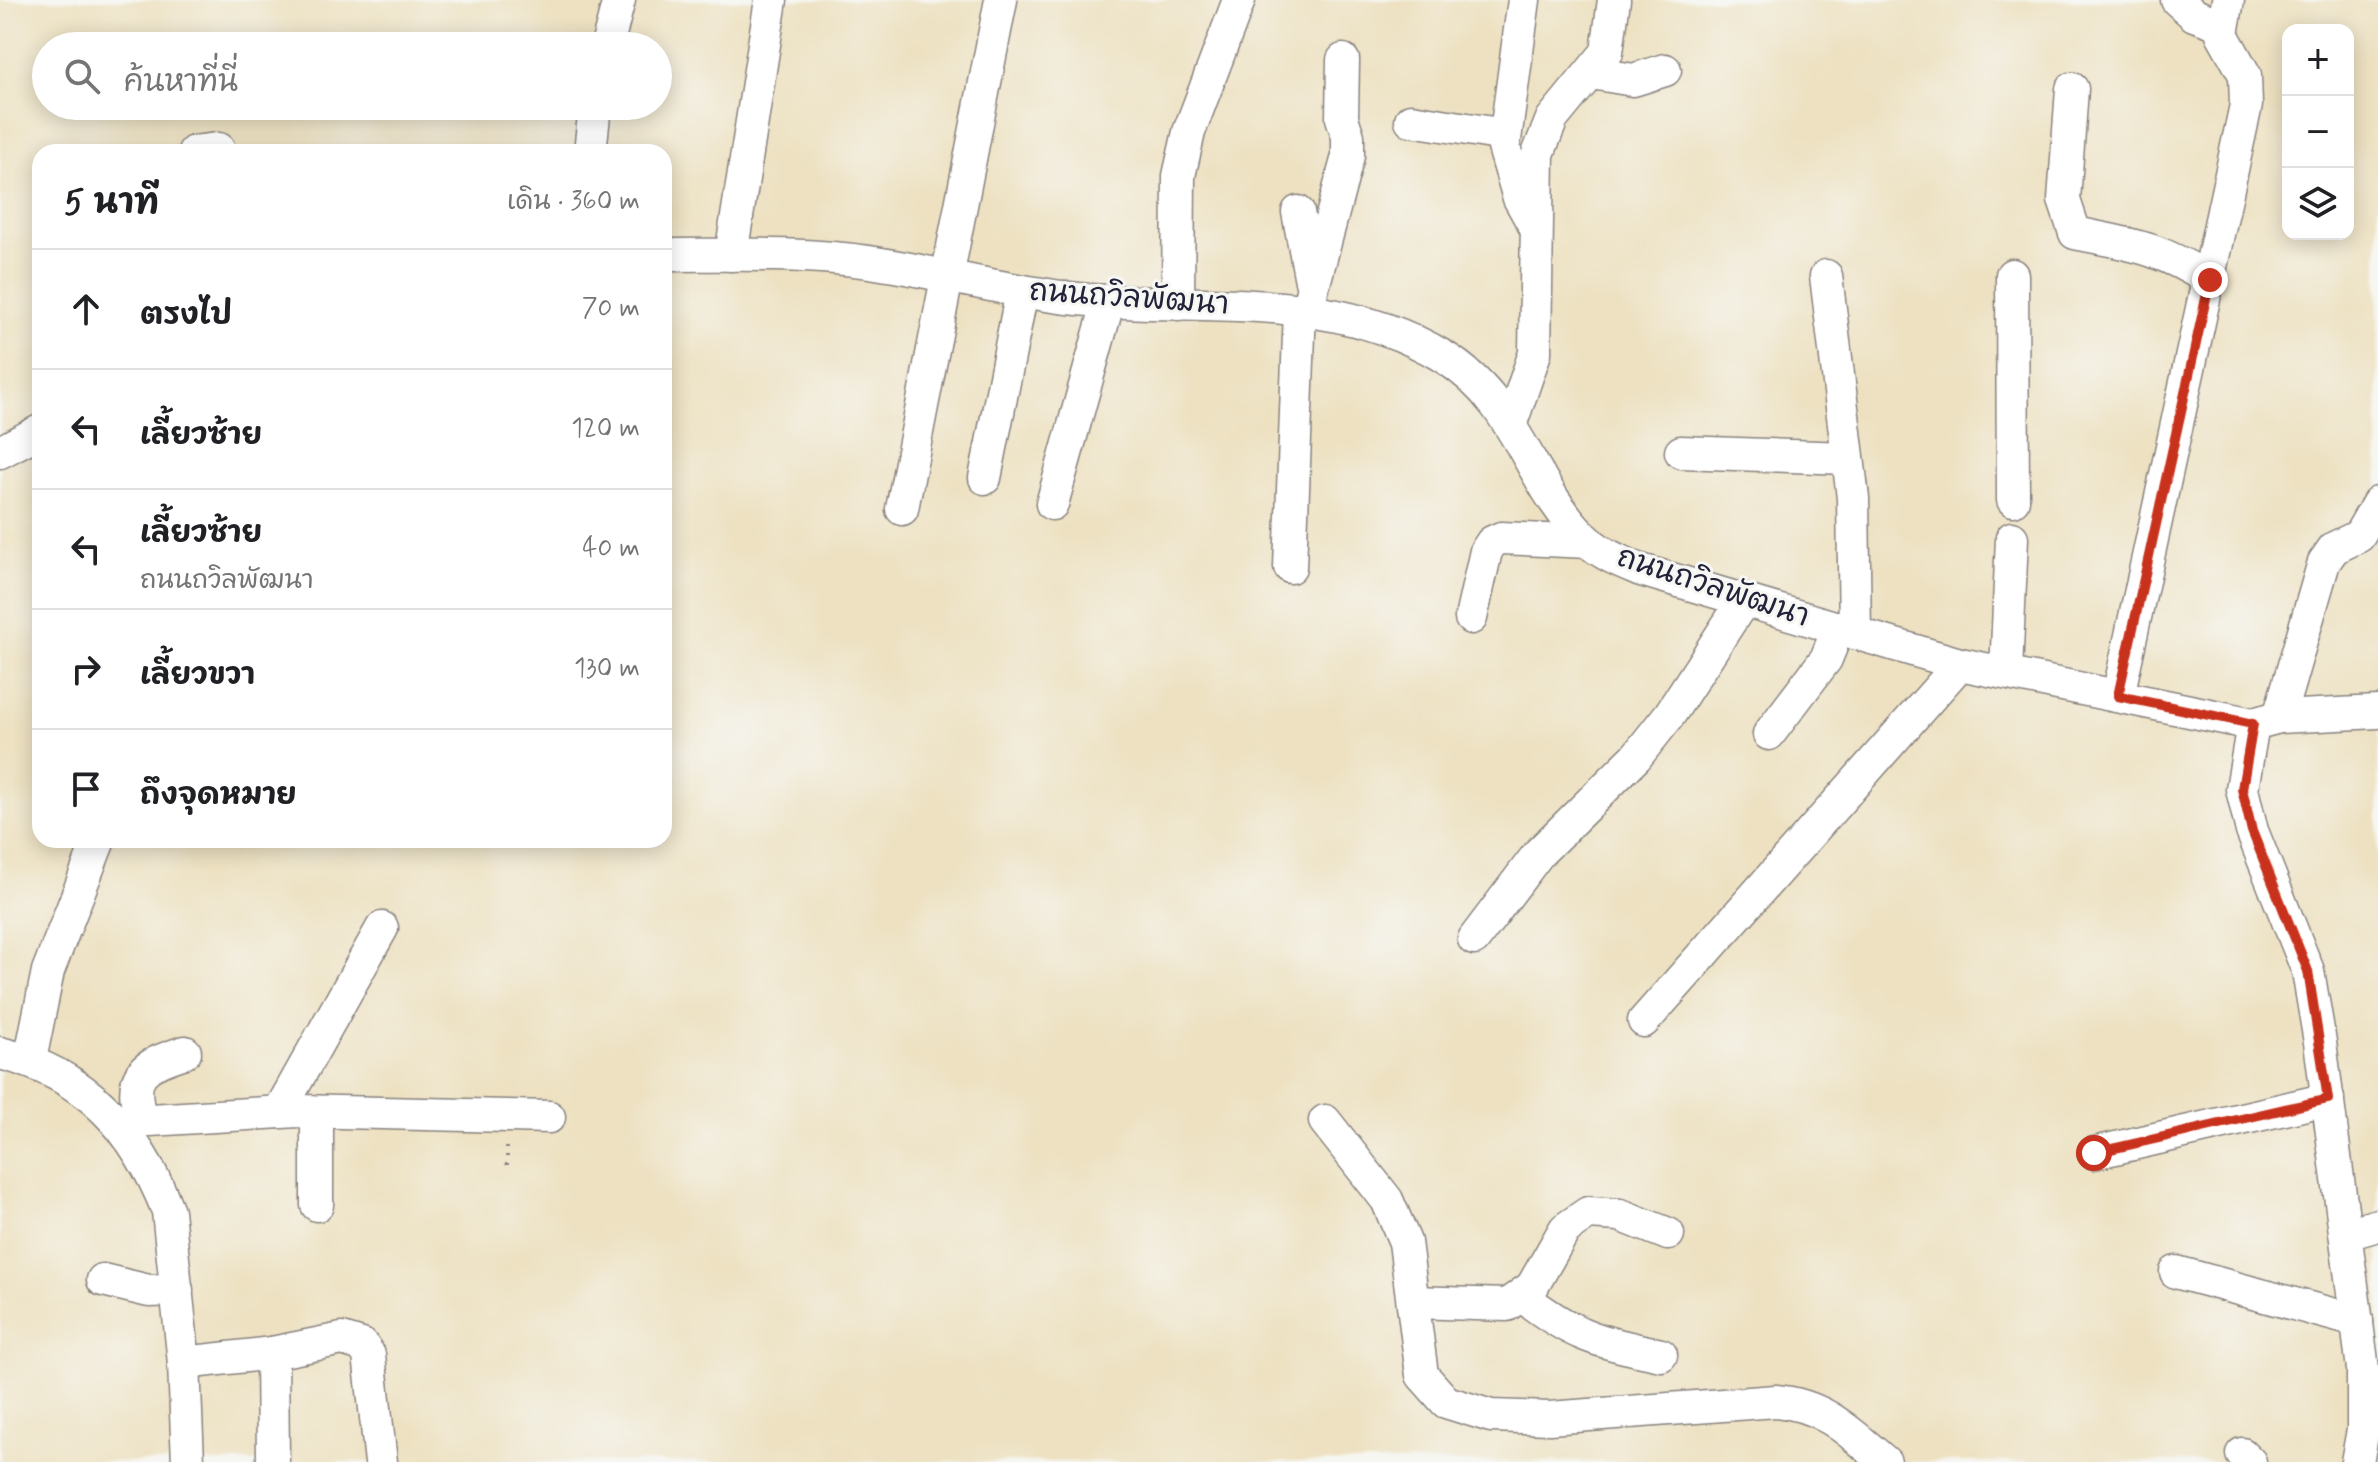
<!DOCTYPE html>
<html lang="th">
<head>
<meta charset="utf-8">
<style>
  body { margin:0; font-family:Mynerve,"Playpen Sans Thai",sans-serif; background:#f2f2f2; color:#202124 }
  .controls { position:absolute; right:24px; top:24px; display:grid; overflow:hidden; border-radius:16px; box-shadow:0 4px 20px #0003 }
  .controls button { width:72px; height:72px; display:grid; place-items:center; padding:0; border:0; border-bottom:2px solid #e0e0e0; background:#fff; color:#202124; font:40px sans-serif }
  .stop { position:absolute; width:24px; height:24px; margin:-18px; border:6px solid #c8321e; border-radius:50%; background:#fff }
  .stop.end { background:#c8321e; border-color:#fff; box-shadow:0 2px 8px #0008 }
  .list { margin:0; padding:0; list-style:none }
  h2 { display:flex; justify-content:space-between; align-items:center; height:104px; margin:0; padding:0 32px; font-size:34px }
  h2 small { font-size:26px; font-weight:400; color:#757577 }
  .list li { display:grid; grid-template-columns:52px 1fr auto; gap:24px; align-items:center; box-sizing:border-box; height:120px; padding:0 32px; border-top:2px solid #e0e0e0 }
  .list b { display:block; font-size:30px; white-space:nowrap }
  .list p { margin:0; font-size:26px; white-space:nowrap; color:#757577 }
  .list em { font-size:26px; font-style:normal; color:#757577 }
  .icon { flex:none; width:44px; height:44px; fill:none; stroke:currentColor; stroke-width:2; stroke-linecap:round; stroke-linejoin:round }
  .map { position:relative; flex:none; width:2378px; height:1462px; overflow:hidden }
  .search { position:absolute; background:#fff; box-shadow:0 4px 20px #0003; left:32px; top:32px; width:640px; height:88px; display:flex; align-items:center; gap:20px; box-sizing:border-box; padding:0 28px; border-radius:44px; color:#757577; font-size:30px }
  .panel { position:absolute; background:#fff; box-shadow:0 4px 20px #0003; left:32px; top:144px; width:640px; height:704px; border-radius:24px }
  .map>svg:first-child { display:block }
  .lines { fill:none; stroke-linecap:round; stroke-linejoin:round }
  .minor-casing { stroke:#88827e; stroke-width:35 }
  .path { stroke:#88827e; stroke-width:4; stroke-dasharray:2 6; stroke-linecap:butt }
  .minor { stroke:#fff; stroke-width:32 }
  .route { stroke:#c8321e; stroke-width:10 }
  .labels { text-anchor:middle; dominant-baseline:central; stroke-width:6; stroke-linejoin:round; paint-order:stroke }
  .street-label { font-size:30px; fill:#22223b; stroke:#f6f6f2 }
</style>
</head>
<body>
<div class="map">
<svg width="2378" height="1462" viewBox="0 0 2378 1462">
  <rect width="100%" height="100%" fill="#f6f6f2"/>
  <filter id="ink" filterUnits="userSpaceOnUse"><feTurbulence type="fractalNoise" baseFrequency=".0125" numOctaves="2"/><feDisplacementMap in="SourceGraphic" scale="16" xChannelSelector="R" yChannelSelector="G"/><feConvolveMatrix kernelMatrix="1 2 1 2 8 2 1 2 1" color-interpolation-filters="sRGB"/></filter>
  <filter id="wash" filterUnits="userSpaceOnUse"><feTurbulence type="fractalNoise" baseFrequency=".006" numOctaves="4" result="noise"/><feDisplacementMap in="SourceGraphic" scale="32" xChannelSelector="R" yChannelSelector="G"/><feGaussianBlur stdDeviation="1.8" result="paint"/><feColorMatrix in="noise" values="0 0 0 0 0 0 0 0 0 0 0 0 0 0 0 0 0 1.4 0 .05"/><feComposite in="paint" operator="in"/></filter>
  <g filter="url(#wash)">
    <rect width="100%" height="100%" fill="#ede1c1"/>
  </g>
  <g filter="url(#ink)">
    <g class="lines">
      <defs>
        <g id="minor">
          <polyline points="1524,0 1504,147 1519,198 1534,225"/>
          <polyline points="2177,0 2194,15 2222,25"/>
          <polyline points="607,46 619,0"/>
          <polyline points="1592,73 1633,80 1665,70"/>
          <path d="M2072,89l-8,111 11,33c59,12 83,14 135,47"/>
          <polyline points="1411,120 1505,135"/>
          <polyline points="194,152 219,149"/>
          <polyline points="590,152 595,106"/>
          <polyline points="1298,212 1311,281"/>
          <path d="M664,255c69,0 137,-3 205,7 70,10 139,30 209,37 125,12 254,-11 366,58 76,47 84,128 144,184 15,14 34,21 53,29l319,94 293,60 26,-7 99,-5"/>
          <polyline points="731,255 771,0"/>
          <polyline points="2012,275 2013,500"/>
          <polyline points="1826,276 1853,498 1855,633"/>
          <polyline points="1178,304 1179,176 1189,132 1239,0"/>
          <polyline points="1307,310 1348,156 1348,136 1342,118 1343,60"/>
          <polyline points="1511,423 1535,353 1538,154 1552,119 1607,52 1614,0"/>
          <polyline points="0,452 40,431"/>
          <polyline points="1681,452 1848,458"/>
          <polyline points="985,478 1022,291"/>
          <polyline points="1052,504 1109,300"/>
          <polyline points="902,509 1001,0"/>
          <polyline points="1290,567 1300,309"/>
          <polyline points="1471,618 1486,551 1492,542 1501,538 1589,542"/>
          <polyline points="2006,672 2012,538"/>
          <polyline points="2118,696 2246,105 2245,75 2222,34 2228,0"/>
          <polyline points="2279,717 2324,562 2334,548 2359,536 2378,503"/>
          <polyline points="2253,724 2242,789 2252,831 2308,971 2320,1042 2363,1369 2363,1430 2357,1462"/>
          <polyline points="1769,734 1826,659 1839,627"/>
          <polyline points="1474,939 1539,853 1636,757 1670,714 1744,600"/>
          <polyline points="1644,1021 1960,664"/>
          <path d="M0,1053c86,21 136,76 168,158l16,152 4,99"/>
          <polyline points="30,1060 48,971 99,840"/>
          <polyline points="279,1112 382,928"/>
          <polyline points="317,1112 317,1205"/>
          <path d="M141,1121c-13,-48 0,-55 44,-69"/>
          <path d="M1325,1121l62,79 18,42 17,133 24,27 45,14 58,2 227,-17c48,4 74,31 109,61"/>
          <polyline points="117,1122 298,1111 549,1117"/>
          <polyline points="2094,1153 2328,1099"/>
          <polyline points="2346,1234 2378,1225"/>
          <polyline points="2176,1272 2357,1321"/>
          <polyline points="103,1280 149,1291 177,1290"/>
          <path d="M1521,1295c53,42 76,46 140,60"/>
          <polyline points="1413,1302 1507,1305 1532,1287 1565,1229 1588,1213 1620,1215 1668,1234"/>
          <polyline points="272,1353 273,1462"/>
          <polyline points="184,1363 272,1353 342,1339 362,1345 369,1355 381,1462"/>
          <polyline points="2242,1454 2250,1462"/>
        </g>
      </defs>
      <use href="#minor" class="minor-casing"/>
      <polyline class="path" points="507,1165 507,1143"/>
      <use href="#minor" class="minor"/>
    </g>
  </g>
  <g class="lines" filter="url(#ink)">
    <polyline class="route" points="2094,1153 2328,1099 2308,971 2252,831 2242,789 2253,724 2118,696 2210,280"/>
  </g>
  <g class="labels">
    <g class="street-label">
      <text transform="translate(1129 298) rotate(4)">ถนนถวิลพัฒนา</text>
      <text transform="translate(1713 587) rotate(18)">ถนนถวิลพัฒนา</text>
    </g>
  </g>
</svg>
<div class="controls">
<button>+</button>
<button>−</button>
<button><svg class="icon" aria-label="layers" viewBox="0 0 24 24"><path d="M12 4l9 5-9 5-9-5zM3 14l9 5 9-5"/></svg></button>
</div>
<div class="stop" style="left:2094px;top:1153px"></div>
<div class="stop end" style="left:2210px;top:280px"></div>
<div class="search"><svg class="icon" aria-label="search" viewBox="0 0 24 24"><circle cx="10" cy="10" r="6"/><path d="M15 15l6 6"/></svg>ค้นหาที่นี่</div>
<section class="panel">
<h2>5 นาที<small>เดิน · 360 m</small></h2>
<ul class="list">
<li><svg class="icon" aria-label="ahead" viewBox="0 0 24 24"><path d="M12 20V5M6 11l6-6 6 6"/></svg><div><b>ตรงไป</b></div><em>70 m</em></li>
<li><svg class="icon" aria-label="left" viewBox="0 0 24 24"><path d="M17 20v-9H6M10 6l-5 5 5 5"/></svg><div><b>เลี้ยวซ้าย</b></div><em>120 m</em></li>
<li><svg class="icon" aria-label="left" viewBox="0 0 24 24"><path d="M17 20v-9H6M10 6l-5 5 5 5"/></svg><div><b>เลี้ยวซ้าย</b><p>ถนนถวิลพัฒนา</p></div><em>40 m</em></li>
<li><svg class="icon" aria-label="right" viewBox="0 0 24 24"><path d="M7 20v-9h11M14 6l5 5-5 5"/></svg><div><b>เลี้ยวขวา</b></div><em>130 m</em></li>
<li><svg class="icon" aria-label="arrive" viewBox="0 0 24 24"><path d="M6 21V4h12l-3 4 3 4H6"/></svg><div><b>ถึงจุดหมาย</b></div></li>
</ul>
</section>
</div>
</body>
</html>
